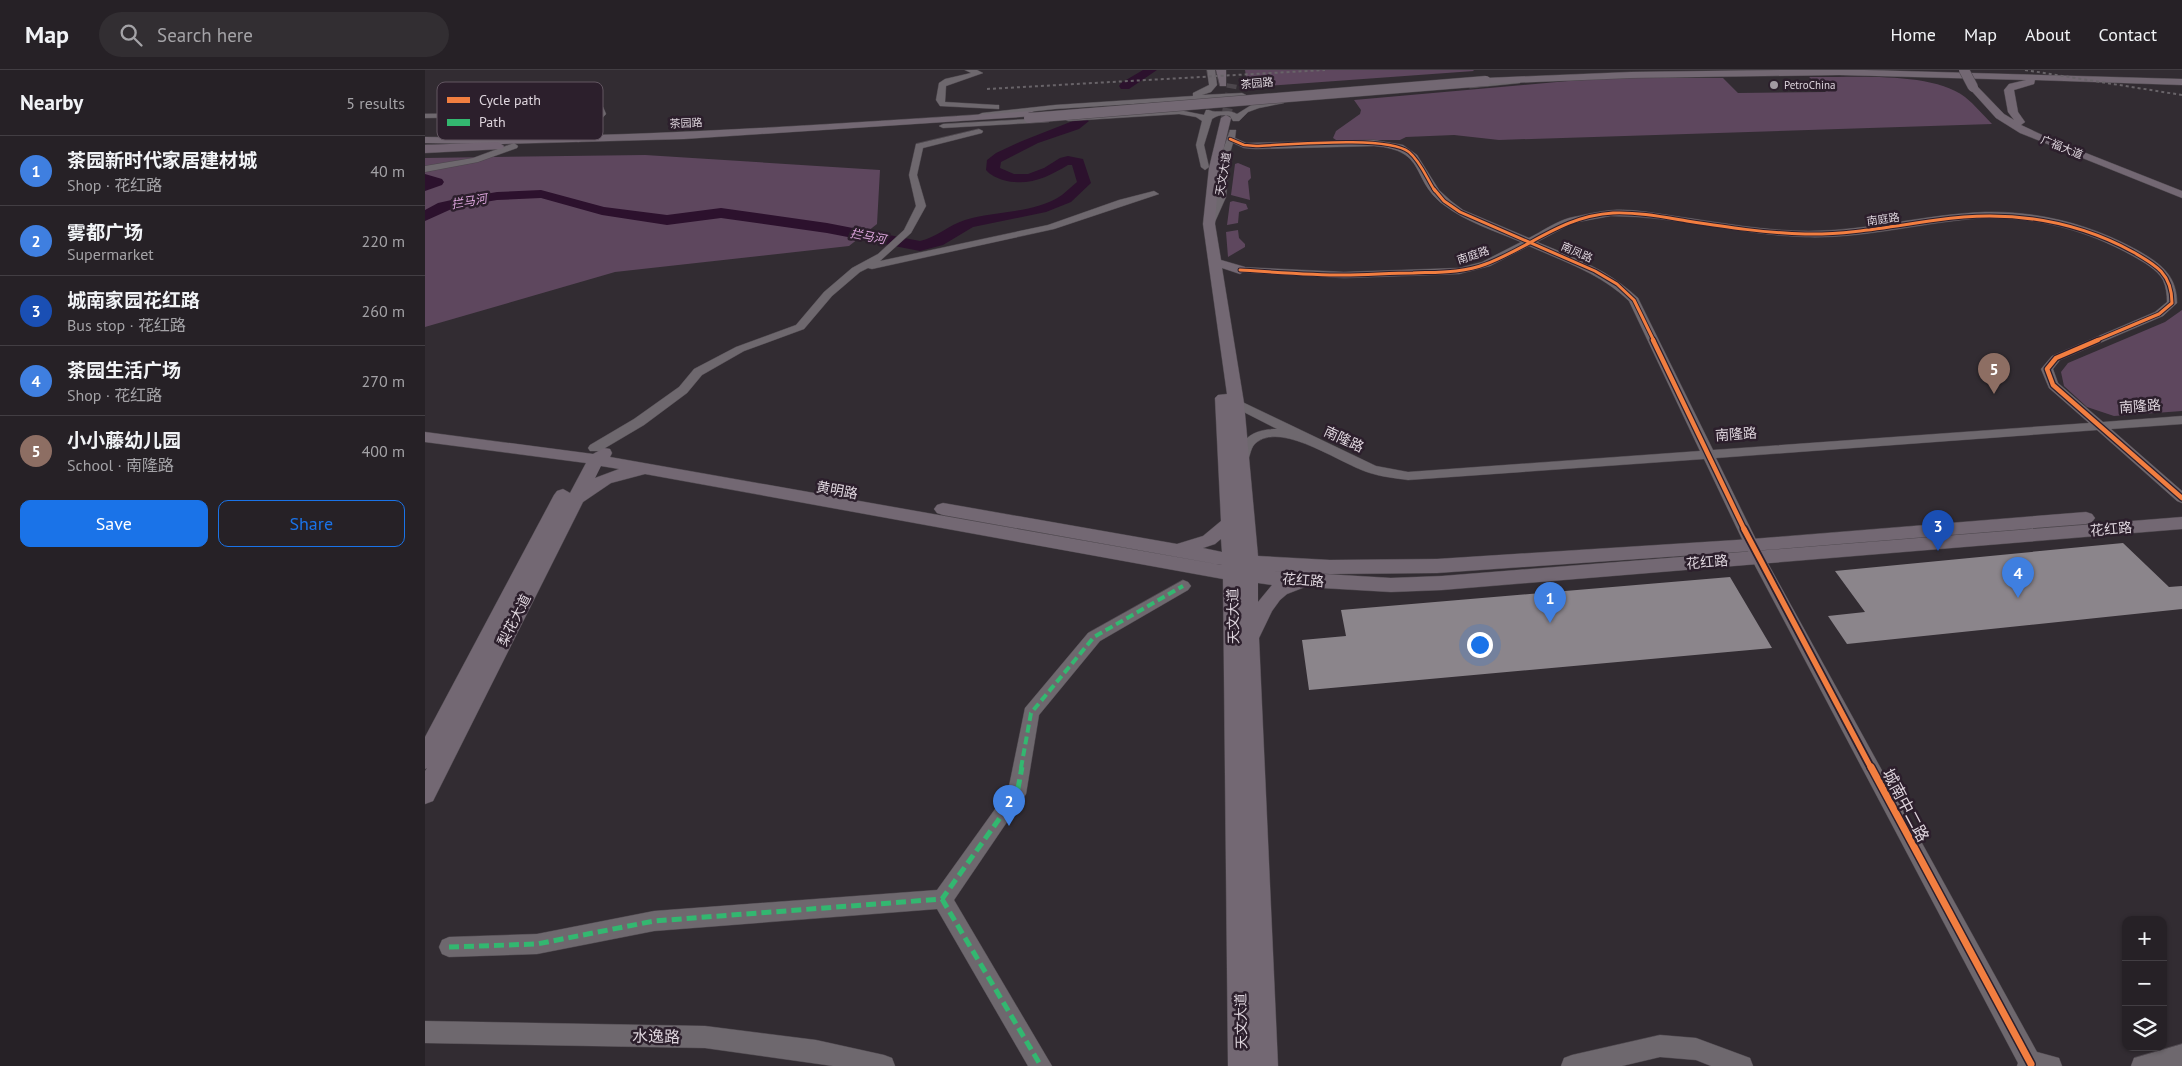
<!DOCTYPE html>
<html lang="en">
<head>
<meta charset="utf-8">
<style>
  body { margin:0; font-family:"PT Sans","Noto Sans SC",sans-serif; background:#322e32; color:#f1f3f6 }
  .controls { position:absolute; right:15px; bottom:15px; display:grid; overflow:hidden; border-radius:10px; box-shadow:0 1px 4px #0004 }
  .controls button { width:45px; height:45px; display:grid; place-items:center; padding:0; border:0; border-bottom:1px solid #423e43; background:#262126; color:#f1f3f6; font:25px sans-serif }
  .you { position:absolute; left:1054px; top:574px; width:18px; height:18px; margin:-12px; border:4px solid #fff; border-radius:50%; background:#1a73e8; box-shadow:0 0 0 8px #1a73e833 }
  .badge { display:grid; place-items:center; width:32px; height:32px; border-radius:50%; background:#1a73e8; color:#fff; font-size:16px; font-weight:700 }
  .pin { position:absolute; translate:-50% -41px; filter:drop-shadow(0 1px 2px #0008) }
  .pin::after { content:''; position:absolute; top:26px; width:18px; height:15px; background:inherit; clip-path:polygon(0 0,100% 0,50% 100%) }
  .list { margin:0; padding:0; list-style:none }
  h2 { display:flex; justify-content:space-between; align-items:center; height:65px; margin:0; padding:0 20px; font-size:21px }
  h2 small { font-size:16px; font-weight:400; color:#a4a3a7 }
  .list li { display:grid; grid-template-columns:32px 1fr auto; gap:15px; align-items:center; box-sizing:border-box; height:70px; padding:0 20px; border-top:1px solid #423e43 }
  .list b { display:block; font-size:19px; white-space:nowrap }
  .list p { margin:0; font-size:16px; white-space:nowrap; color:#a4a3a7 }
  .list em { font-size:16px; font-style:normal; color:#a4a3a7 }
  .actions { display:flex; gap:10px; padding:15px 20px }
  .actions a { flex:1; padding:11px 0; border:1px solid #1a73e8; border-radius:10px; text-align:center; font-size:18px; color:#1a73e8 }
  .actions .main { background:#1a73e8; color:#fff }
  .icon { flex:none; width:28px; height:28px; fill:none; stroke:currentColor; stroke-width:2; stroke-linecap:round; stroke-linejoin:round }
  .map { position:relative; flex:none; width:1757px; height:996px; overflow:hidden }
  header { display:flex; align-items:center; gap:30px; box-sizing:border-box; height:70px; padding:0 25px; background:#262126; border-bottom:1px solid #423e43 }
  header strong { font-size:24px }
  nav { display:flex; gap:28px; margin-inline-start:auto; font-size:18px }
  .search { width:350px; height:45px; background:#322e32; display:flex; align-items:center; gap:12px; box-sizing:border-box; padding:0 18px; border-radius:28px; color:#a4a3a7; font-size:19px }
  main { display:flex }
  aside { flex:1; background:#262126 }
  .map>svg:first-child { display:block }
  .green { fill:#5e475e }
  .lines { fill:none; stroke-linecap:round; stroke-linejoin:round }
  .river { fill:#2c112d; fill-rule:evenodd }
  .building { fill:#8b858b }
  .major-tunnel { stroke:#4c464c; stroke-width:10; stroke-dasharray:10 5; stroke-linecap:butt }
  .minor-casing { stroke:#4d474d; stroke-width:1 }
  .major-casing { stroke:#4d474d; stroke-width:1 }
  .highway-casing { stroke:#4d474d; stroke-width:1 }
  .minor { fill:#6e686e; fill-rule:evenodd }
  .major { fill:#736873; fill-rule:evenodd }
  .highway { fill:#726472; fill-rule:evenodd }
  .rail { stroke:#686368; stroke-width:2; stroke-dasharray:3 3; stroke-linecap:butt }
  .major-bridge-casing { stroke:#4d474d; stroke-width:11; stroke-linecap:butt }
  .major-bridge { stroke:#736873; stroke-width:10 }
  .quiet-far1 { stroke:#33b770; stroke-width:4; stroke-dasharray:8 4; stroke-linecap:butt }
  .quiet { stroke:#33b770; stroke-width:5; stroke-dasharray:10 5; stroke-linecap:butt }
  .cycleway-far4-casing { stroke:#2c1f2c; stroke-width:4.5 }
  .cycleway-far3-casing { stroke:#2c1f2c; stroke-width:5 }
  .cycleway-far2-casing { stroke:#2c1f2c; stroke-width:7 }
  .cycleway-far1-casing { stroke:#2c1f2c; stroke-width:9 }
  .cycleway-casing { stroke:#2c1f2c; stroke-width:10 }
  .cycleway-far4 { stroke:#f27e40; stroke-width:2.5 }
  .cycleway-far3 { stroke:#f27e40; stroke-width:3 }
  .cycleway-far2 { stroke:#f27e40; stroke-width:4.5 }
  .cycleway-far1 { stroke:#f27e40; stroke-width:5.5 }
  .cycleway { stroke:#f27e40; stroke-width:7 }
  .poi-dot { fill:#a29aa2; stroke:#2c1f2c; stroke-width:2 }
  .labels { text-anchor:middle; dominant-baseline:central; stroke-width:5; stroke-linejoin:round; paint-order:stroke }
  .far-street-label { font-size:11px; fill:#dfd6de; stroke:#2c1f2c }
  .far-poi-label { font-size:11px; fill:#dfd6de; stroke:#2c1f2c; text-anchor:start }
  .far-water-label { font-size:12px; font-style:italic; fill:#e0a9e0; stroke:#2c1f2c }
  .street-label { font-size:14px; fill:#dfd6de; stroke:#2c1f2c }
  .near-street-label { font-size:16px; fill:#dfd6de; stroke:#2c1f2c }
  .key { fill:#2c1f2c; stroke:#625661; stroke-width:1 }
  .key-label { font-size:14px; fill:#dfd6de }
</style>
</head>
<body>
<header>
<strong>Map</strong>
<div class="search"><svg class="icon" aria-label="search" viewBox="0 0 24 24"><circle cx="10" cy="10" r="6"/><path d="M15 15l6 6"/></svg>Search here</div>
<nav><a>Home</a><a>Map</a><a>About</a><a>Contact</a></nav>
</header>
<main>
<aside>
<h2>Nearby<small>5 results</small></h2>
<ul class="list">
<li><span class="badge" style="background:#3f7fe0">1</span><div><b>茶园新时代家居建材城</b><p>Shop · 花红路</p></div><em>40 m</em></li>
<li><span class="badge" style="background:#3f7fe0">2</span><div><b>雾都广场</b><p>Supermarket</p></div><em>220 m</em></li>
<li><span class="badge" style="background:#1a4fb4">3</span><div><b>城南家园花红路</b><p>Bus stop · 花红路</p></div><em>260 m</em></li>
<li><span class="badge" style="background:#3f7fe0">4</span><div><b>茶园生活广场</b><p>Shop · 花红路</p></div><em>270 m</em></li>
<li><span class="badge" style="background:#8d6e63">5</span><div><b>小小藤幼儿园</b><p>School · 南隆路</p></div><em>400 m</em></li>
</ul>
<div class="actions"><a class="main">Save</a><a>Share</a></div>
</aside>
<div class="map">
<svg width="1757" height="996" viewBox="0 0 1757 996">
  <rect width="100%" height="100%" fill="#322c32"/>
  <g class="green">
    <polygon points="820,0 1048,0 1049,1 841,16 822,12"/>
    <path d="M1384,7c42,1 122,-6 156,20 10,8 18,18 27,27l-493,16 -45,-5 -48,2 -6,3h-64l-3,-2 3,-7 24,-17 1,-4 -7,-10 214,-19 48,-3h107l15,15 88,-1z"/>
    <polygon points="220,85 455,100 452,154 424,176 190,202 0,257 0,88"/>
    <polygon points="813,93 825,98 826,108 823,111 825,130 806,125 810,94"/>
    <polygon points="808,131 821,134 823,139 814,142 813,153 802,155 805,132"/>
    <polygon points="813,160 814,168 820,174 820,177 803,187 801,162"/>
    <polygon points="1757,240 1757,341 1689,346 1662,337 1639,316 1636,302 1643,293 1740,252"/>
  </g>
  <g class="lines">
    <g class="river">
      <polygon points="718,0 732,0 704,19 696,19 694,16 696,13"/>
      <path d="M658,47l6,4 -10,8 -41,14 -37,19 -1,6 14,6h14l16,-6 16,-10 8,-2 15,3 8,24 -20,19 -25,10 -73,15 -30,18 -23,6 -93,-18 -106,-15 -54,7 -65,-10 -61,-17 -44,2 -41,7 -31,14v-11l13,-7 18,-4 41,-7 44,-2 63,17 63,8 54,-7 106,15 93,18c17,-4 29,-16 45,-21 31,-10 70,-6 97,-25 5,-4 10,-9 15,-13l-5,-17h-4c-20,12 -40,22 -65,15 -6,-2 -13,-5 -17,-10l1,-10 9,-7 26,-12z"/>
      <polygon points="0,104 17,109 19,112 17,115 0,121"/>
    </g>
  </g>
  <g class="building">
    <polygon points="1698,473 1744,517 1757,516 1757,539 1422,574 1403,546 1440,542 1410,501"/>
    <polygon points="1305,507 1347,578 884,620 877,570 921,566 916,540"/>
  </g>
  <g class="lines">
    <polyline class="major-tunnel" points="801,48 807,14"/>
    <defs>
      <g id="minor">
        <polygon points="540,0 552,0 558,3 521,16 520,32 571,35 574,35 574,39 515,36 511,30 514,13 520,9 546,3"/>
        <polygon points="782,0 790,0 792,15 786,22 777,25 817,23 821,25 817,27 630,39 557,47 553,45 557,43 630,35 768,26 768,23 784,15"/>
        <polygon points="1092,9 1096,11 1095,13 1045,18 1041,16 1045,14"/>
        <path d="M63,26l7,2 -6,6 8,1c36,0 70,-7 106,2l3,7 -25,27 -3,1 -4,-3 24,-25 -1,-3c-39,-10 -78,5 -117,-3v-4z"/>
        <path d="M856,29h3v4l-25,5 -11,4 -9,9h-6l-3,-5c-7,-2 -12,-1 -18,3l-8,26 5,22 -4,3 -4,-3 -5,-22 6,-24 -6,-4 -17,-3 -111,7 -4,-2 4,-2 111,-7 25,5 2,-5h3c8,4 19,-2 28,4l16,-10z"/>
        <polygon points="76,43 76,47 73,47 0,48 0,44"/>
        <polygon points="621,48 624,48 624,52 518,58 514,56 518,54"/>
        <polygon points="554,59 558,61 557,63 498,78 492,105 501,136 486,163 455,191 623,155 694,130 729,121 734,124 629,159 447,199 443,198 435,202 407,226 379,259 319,281 277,305 262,323 219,355 175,381 165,381 163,378 165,375 209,349 254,317 269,299 311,277 371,255 399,222 427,198 453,184 479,160 491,136 484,105 491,74"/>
        <path d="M805,60h6l-1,8 11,5 128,-3 29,5 14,10 22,35 12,11 12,9 66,28c12,-6 26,-16 40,-20 14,-3 30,-7 45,-8 22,-1 45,4 67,7 42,6 85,14 128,14 59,0 117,-17 176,-19 53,-1 105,12 152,38 23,13 40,25 40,53l-14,13 -103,44 -7,9 5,14 45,39 79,-6v8l-71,5 71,62v12l-5,-2 -80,-71 -381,28 49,100 272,494 22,6 3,8h-45l1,-3 -267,-505 -47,-99 -296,21c-13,-2 -26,-3 -38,-7 -28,-8 -86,-51 -113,-31 -7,5 -6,13 -10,20h-10l-2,-3c6,-22 20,-30 42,-30l-45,-23 -2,-3 2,-3 4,-1 140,67 32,6 292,-21 -71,-150c-28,-27 -64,-39 -100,-55l-39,20 -31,8 -115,4 -108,-6v-4l4,-1 104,5 115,-4 23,-6 39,-20c-26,-11 -55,-20 -77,-37 -34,-25 -16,-55 -70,-59l-118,3 -12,-1 -11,-5 -3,10 -4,44 -12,27 -2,2h-6l-2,-2 12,-27 6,-44zM1186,146c65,0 129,19 194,21 59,2 119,-15 178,-19 54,-1 103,12 150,38 10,6 24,13 30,24 3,7 4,14 4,22l-12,10 -103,44 -11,13 8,19 40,35 -376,27 -75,-152c-31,-29 -63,-40 -101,-56l36,-19z"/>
        <polygon points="89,73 93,76 92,78 53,92 0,102 0,96 48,88"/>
        <polygon points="758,510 763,512 766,516 763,520 675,571 614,645 601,724 529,830 627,996 603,996 512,839 229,861 112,884 24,887 17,884 14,877 17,870 24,867 112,864 229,841 512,820 583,721 600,638 663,563"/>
        <polygon points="0,951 280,956 391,970 459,985 467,988 470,996 408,996 280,978 0,973"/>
        <polygon points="1235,965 1271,968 1325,988 1328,996 1286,996 1271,990 1235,987 1197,996 1136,996 1139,988 1147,985"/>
        <polygon points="1757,974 1757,996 1706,996 1709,988"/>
      </g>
      <g id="major">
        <polygon points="791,0 801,0 801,16 795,16"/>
        <polygon points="1362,0 1440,0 1757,9 1757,15 1610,10 1609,14 1589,20 1593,42 1600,52 1596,55 1628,70 1757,121 1757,128 1595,63 1571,48 1543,17 1548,14 1551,15 1579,44 1589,50 1583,42 1579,20 1584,14 1601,10 1414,5 1206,8 1061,14 1056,11 1061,8 1206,2"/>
        <path d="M607,41l5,3 -1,2 -352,23 -181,5 -78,-1v-6c203,2 405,-13 607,-26z"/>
        <path d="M801,45l5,3 -12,50 -4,56 6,36 24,7 1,3 -6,4 -18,-6 22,135 14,153 72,4 107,-1 315,-20 334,-27 6,2 3,4 -3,4 -6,2 -334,27 -315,22 -107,1 -72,-4 133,8 51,-2 740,-59v12l-740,61 -51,2 -86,-5 -18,7 -7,6 -8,11 -13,27 19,428h-50l-5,-487 -578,-105 -34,9 -28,19 -150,299 -8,3v-33l2,-3 -2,1v-32l129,-242 3,-4 6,-2 7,4 16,-30 -161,-21v-10l168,22 11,-6 6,1 2,4 -2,4 612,108 -279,-50 -6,-2 -3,-4 3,-4 6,-2 234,41 26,-8 18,-15 -6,-123 3,-3 9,-1 -24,-170 6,-56 12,-50zM176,396l18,3 -24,9zM796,469l1,13 -19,-4 12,-4zM833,513l14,2 -14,17z"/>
      </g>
      <polygon id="highway" points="73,72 79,76 77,79 0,83 0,75"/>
    </defs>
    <use href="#minor" class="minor-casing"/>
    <use href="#major" class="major-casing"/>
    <use href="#highway" class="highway-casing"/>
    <use href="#minor" class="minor"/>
    <use href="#major" class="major"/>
    <use href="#highway" class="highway"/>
    <g class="rail">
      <polyline points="1600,0 1757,25"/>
      <polyline points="562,19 900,0"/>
    </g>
    <defs>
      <g id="major-bridge">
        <polyline points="1539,0 1548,17"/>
        <polyline points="604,48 1061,11"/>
      </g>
    </defs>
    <use href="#major-bridge" class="major-bridge-casing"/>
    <use href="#major-bridge" class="major-bridge"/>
    <polyline class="quiet-far1" points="596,698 606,643 669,567 758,516"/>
    <g class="quiet">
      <polyline points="517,829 616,996"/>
      <polyline points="24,877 112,874 229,851 517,829 592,724 597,697"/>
    </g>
    <defs>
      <path id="cycleway-far4" d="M805,69l14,6 12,1c30,-1 132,-11 153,6 12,10 18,27 26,39"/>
      <g id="cycleway-far3">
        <polyline points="1009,119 1019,131 1035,142 1170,201 1192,214 1209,230 1229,271"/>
        <path d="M815,200c34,2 69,5 104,5 23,0 46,-2 69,-2 24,-1 50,0 73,-9 45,-17 76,-48 127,-51 25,-1 50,4 74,8 39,6 78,12 118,13 44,1 88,-8 132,-14 69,-10 134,-2 196,32 23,13 39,22 39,51l-13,11 -64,27"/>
      </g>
      <g id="cycleway-far2">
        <polyline points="1228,270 1320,461"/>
        <polyline points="1673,270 1631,288 1622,299 1628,315 1757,428"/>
      </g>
      <polyline id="cycleway-far1" points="1319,459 1446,698"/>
      <polyline id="cycleway" points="1446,697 1606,994"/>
    </defs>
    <use href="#cycleway-far4" class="cycleway-far4-casing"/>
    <use href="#cycleway-far3" class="cycleway-far3-casing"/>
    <use href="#cycleway-far2" class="cycleway-far2-casing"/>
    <use href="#cycleway-far1" class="cycleway-far1-casing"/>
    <use href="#cycleway" class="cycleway-casing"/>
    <use href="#cycleway-far4" class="cycleway-far4"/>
    <use href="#cycleway-far3" class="cycleway-far3"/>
    <use href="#cycleway-far2" class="cycleway-far2"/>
    <use href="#cycleway-far1" class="cycleway-far1"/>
    <use href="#cycleway" class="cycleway"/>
  </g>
  <circle class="poi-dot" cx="1349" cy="15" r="5"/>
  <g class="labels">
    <g class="far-street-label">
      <text transform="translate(832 13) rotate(-5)">茶园路</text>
      <text transform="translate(261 53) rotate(-3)">茶园路</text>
      <text transform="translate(1637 77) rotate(22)">广福大道</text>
      <text transform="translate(798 104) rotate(-80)">天文大道</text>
      <text transform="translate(1458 149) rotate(-8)">南庭路</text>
      <text transform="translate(1152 182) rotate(24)">南凤路</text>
      <text transform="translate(1048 185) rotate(-18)">南庭路</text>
    </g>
    <g class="far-poi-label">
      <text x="1359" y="15">PetroChina</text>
    </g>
    <g class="far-water-label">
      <text transform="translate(44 131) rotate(-10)">拦马河</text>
      <text transform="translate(443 166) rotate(11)">拦马河</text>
    </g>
    <g class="street-label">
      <text transform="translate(1715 336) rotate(-4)">南隆路</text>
      <text transform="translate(1311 364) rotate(-4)">南隆路</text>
      <text transform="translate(919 369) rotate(25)">南隆路</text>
      <text transform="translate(412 420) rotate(10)">黄明路</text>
      <text transform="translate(1686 459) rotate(-5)">花红路</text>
      <text transform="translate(1282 492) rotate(-5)">花红路</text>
      <text transform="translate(878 510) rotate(4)">花红路</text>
      <text transform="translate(808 546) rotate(-91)">天文大道</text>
      <text transform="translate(89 550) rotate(-63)">梨花大道</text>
      <text transform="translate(816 951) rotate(-91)">天文大道</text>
    </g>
    <g class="near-street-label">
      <text transform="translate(1481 735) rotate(62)">城南中二路</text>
      <text transform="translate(231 966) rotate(1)">水逸路</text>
    </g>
  </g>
  <rect x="12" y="12" width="166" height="58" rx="8" class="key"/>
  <rect x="22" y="27" width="23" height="6" fill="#f27e40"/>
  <rect x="22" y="49" width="23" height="7" fill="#33b770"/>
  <g class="key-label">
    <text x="54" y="35">Cycle path</text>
    <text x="54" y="57">Path</text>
  </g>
</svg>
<div class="controls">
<button>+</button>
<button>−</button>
<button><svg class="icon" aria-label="layers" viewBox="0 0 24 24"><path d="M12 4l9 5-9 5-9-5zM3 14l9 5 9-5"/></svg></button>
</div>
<div class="you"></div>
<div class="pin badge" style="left:1125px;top:553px;background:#3f7fe0">1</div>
<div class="pin badge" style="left:584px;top:756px;background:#3f7fe0">2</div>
<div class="pin badge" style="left:1513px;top:481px;background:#1a4fb4">3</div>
<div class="pin badge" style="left:1593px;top:528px;background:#3f7fe0">4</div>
<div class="pin badge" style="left:1569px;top:324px;background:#8d6e63">5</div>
</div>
</main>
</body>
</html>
